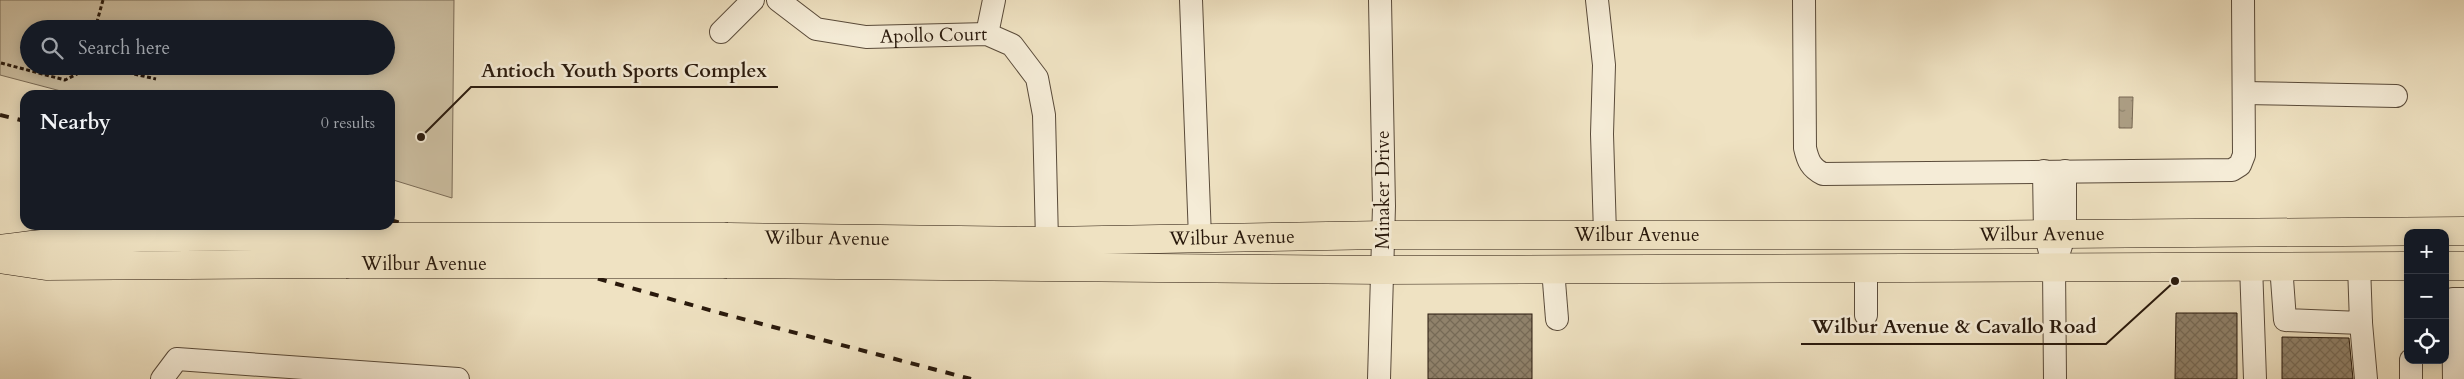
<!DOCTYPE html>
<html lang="en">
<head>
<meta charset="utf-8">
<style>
  body { margin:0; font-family:Cardo,serif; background:#20242c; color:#f1f3f6 }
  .controls { position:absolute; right:15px; bottom:15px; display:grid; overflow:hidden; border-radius:10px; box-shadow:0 2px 12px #0003 }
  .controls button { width:45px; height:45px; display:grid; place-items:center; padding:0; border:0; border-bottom:1px solid #363941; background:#171b24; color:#f1f3f6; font:25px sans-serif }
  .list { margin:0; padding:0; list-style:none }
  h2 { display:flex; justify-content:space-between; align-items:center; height:65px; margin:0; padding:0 20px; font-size:21px }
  h2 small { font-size:16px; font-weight:400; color:#9ea1a6 }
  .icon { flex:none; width:28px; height:28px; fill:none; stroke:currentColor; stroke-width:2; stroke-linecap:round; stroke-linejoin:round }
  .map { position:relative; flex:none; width:2464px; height:379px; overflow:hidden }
  .search { position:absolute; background:#171b24; box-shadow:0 2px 12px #0003; left:20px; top:20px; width:375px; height:55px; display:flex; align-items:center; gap:12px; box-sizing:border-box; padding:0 18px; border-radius:28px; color:#9ea1a6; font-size:19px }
  .panel { position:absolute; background:#171b24; box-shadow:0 2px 12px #0003; left:20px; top:90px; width:375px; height:140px; border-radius:15px }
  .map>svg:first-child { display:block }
  .garden { fill:#cdc0a3; stroke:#7b6c58; fill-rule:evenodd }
  .water { fill:url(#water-ripples); stroke:#786954 }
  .building { fill:url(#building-cross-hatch); stroke:#29190c }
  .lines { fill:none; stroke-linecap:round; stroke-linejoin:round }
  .minor-casing { stroke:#5a4b3a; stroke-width:24 }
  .major-casing { stroke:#29190c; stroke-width:29 }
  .path { stroke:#29190c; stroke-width:3; stroke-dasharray:4 2.5; stroke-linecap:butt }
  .minor { stroke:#f5ecd7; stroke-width:22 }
  .major { stroke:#efe2c2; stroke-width:28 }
  .rail { stroke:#29190c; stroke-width:4; stroke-dasharray:9 9; stroke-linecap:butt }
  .major-bridge-casing { stroke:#29190c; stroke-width:29; stroke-linecap:butt }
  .major-bridge { stroke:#efe2c2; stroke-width:28 }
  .labels { text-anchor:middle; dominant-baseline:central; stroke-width:5; stroke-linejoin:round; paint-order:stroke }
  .street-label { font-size:19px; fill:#29190c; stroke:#f5ecd7 }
  .leader { fill:none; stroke:#29190c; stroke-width:2 }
  .callout-dot { fill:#29190c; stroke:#f5ecd7; stroke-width:2 }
  .callout-label { font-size:20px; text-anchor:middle; font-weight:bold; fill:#29190c; stroke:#f5ecd7; stroke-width:5; stroke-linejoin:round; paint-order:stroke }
</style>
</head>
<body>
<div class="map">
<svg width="2464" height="379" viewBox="0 0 2464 379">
  <defs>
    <pattern id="water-ripples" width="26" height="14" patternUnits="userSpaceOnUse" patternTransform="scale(1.25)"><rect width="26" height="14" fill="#ac9e84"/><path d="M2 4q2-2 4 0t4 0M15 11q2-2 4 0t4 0" fill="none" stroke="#8c806a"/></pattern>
    <pattern id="building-cross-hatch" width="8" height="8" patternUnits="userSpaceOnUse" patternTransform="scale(1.25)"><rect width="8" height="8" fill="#90826b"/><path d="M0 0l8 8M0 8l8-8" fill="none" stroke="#766a56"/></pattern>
  </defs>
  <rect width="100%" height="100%" fill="#efe2c2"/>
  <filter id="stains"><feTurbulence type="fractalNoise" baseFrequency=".004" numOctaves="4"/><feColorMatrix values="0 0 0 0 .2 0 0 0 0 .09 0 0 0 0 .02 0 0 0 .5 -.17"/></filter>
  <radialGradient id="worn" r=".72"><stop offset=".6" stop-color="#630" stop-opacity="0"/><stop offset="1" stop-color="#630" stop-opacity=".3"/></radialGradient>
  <path class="garden" d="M0,0h454l-2,198 -62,-19v-84h-314l-76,-20zM29,29h357v37h-357z"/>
  <polygon class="water" points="2119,97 2133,97 2132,128 2119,128"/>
  <g class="building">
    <polygon points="2176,313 2237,313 2237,379 2175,379"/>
    <rect x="1428" y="314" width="104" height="65"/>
    <polygon points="2282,337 2349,338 2353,379 2282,379"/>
  </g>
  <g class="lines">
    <defs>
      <g id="minor">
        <path id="s1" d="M778,0l38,29 50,8 121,-3 25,11 25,33 7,37 3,126"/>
        <polyline points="1191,0 1200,238"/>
        <polyline points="1597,0 1604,65 1602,134 1605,234"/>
        <path d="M1804,0l1,148c3,13 6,20 18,26l409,-4 8,-5 4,-10 -1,-155"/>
        <polyline points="721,32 753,0"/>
        <polyline points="987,34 994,0"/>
        <polyline points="2244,93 2396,96"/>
        <polyline points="2044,171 2045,233 2054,267 2055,379"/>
        <polyline points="2060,249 2065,233 2065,171"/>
        <polyline points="2251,265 2255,379"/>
        <polyline points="2281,265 2285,320 2361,323 2359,265"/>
        <polyline points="1866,267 1866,315"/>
        <polyline points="1553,269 1557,319"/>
        <polyline points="2361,323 2366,379"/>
        <polyline points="2411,360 2411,379"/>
        <polyline points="162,379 177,359 458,379"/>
        <polyline points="1379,379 1384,206 1380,0"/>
        <polyline points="2454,379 2453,299 2464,299"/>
      </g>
      <g id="major">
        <path id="s2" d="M728,237l319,4 337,-6h566l514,-4"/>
        <path d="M0,249c113,-17 232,-11 346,-12"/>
        <polyline points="0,259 46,266 346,264"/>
        <polyline points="727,264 1382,270 2408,266"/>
        <polyline points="2445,266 2464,266"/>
      </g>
    </defs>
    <use href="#minor" class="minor-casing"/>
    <use href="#major" class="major-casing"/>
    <g class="path">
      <polyline points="95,29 103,0"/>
      <polyline points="1,63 65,80 83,71 85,66"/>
      <polyline points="118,66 121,71 156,79"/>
    </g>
    <use href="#minor" class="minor"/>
    <use href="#major" class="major"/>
    <g class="rail">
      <polyline points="0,115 25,121"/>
      <polyline points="390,220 720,313 971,379"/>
    </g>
    <defs>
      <g id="major-bridge">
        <polyline points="346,237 728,237"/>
        <path id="s3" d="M346,264h381"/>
      </g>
    </defs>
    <use href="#major-bridge" class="major-bridge-casing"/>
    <use href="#major-bridge" class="major-bridge"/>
  </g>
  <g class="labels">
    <g class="street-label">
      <text stroke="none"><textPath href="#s1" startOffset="166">Apollo Court</textPath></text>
      <text transform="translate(1383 190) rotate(-90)">Minaker Drive</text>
      <text stroke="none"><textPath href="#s2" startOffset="909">Wilbur Avenue</textPath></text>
      <text stroke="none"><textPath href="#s2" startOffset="1314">Wilbur Avenue</textPath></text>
      <text stroke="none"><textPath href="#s2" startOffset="99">Wilbur Avenue</textPath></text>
      <text stroke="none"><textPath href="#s2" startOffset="504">Wilbur Avenue</textPath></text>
      <text stroke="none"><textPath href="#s3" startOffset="78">Wilbur Avenue</textPath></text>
    </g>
  </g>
  <path class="leader" d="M421 137L471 87H778M2175 281L2106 344H1801"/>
  <g class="callout-dot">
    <circle cx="421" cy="137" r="5"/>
    <circle cx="2175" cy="281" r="5"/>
  </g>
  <g class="callout-label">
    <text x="624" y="77">Antioch Youth Sports Complex</text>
    <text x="1954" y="333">Wilbur Avenue &amp; Cavallo Road</text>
  </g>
  <rect width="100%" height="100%" filter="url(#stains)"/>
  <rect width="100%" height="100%" fill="url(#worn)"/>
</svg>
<div class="controls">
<button>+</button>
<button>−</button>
<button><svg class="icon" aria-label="locate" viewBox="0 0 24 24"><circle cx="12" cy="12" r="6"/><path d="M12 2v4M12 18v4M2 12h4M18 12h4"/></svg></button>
</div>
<div class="search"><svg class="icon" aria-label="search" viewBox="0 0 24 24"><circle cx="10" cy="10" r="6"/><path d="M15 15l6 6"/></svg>Search here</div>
<section class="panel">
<h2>Nearby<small>0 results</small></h2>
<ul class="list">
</ul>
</section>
</div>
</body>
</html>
